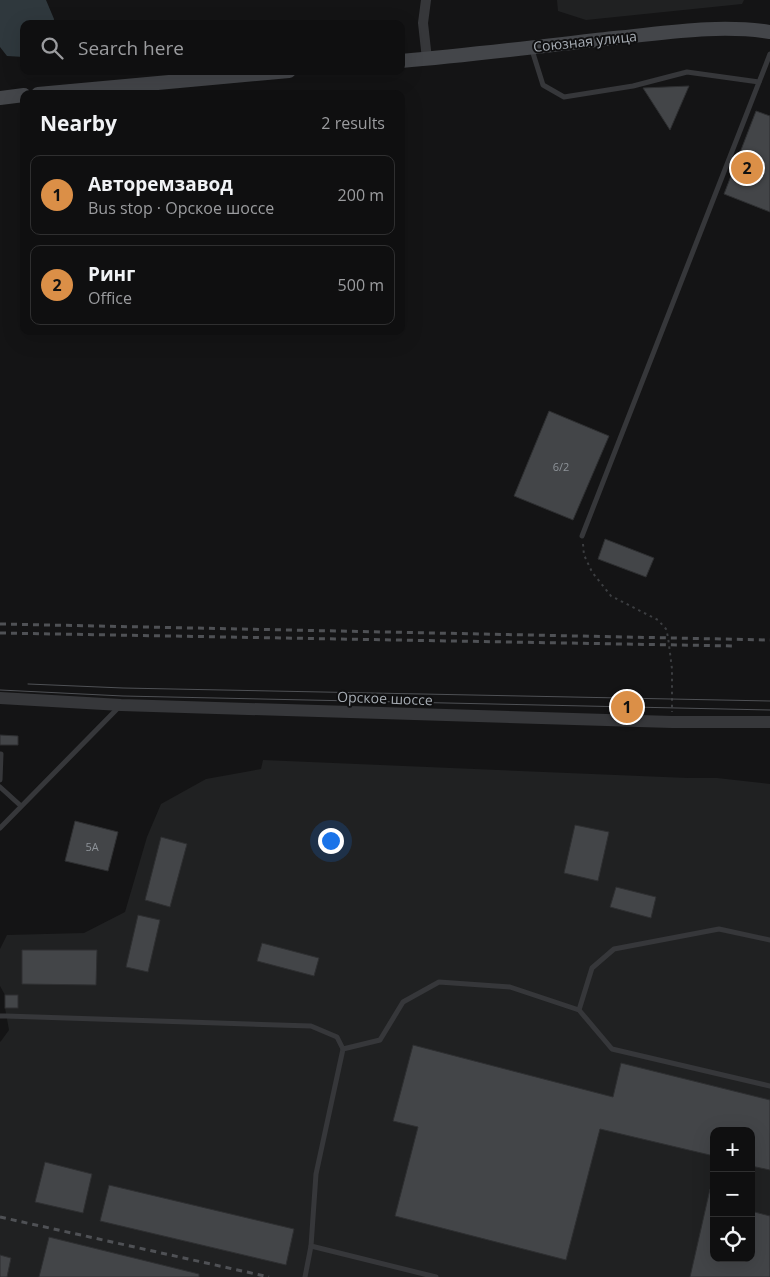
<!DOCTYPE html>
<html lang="en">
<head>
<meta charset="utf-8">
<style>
  body { margin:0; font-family:"Open Sans",sans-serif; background:#181819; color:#f1f3f6 }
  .controls { position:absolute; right:15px; bottom:15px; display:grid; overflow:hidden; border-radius:10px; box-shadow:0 5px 20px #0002 }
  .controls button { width:45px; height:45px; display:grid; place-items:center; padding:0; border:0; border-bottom:1px solid #2f2f30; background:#0f0f10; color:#f1f3f6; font:25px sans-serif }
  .you { position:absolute; left:330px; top:840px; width:18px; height:18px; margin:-12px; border:4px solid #fff; border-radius:50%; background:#1a73e8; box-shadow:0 0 0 8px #1a73e833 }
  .badge { display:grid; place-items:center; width:32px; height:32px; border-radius:50%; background:#db8f47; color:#111; font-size:16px; font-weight:700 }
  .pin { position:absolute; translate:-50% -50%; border:2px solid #fff; box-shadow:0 1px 5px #0006 }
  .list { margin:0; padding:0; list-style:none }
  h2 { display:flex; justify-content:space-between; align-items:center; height:65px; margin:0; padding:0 20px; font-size:21px }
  h2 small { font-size:16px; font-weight:400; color:#9b9c9f }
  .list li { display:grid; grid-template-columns:32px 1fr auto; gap:15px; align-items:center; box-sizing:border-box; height:80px; margin:0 10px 10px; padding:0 10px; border:1px solid #2f2f30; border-radius:10px }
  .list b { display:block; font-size:19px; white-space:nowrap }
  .list p { margin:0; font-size:16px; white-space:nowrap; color:#9b9c9f }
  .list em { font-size:16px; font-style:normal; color:#9b9c9f }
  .icon { flex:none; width:28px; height:28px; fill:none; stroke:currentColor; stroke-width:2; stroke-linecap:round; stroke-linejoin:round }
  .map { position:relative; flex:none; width:770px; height:1277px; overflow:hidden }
  .search { position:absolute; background:#0f0f10; box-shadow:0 5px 20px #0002; left:20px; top:20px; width:385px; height:55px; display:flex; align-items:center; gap:12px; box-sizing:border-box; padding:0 18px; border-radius:10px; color:#9b9c9f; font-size:19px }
  .panel { position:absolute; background:#0f0f10; box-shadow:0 5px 20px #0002; left:20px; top:90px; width:385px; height:245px; border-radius:10px }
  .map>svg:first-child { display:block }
  .built { fill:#202122; fill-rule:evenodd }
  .water { fill:#2f383d }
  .building { fill:#434548; stroke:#2e2f31 }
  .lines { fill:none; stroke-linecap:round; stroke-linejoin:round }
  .path { stroke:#3c3e41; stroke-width:2; stroke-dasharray:2.5 4; stroke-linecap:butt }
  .service { stroke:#36373a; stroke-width:5 }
  .minor { stroke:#36373a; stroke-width:10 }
  .tertiary { stroke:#36373a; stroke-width:12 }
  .secondary { stroke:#44464a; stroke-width:14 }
  .tram { stroke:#4f5155; stroke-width:1 }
  .rail { stroke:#4f5155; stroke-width:3; stroke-dasharray:6 5; stroke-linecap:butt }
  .labels { text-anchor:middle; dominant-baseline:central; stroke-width:4; stroke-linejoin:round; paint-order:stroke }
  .number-label { font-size:11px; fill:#8e9399 }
  .street-label { font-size:14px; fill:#a7adb4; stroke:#0f0f10 }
</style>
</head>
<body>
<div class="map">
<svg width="770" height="1277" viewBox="0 0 770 1277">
  <rect width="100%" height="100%" fill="#141415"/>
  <g class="built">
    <polygon points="557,0 744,0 742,4 586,20 558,11"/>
    <path d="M263,760l425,18h29l53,6v493h-770v-235l1,-1 8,-11 -4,-22v-13l-5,-9v-37l7,-14 77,-2 41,-21 22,-75 14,-33 45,-25 55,-10zM714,1131h37v127h-37z"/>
  </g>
  <polygon class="water" points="0,0 46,0 54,19 53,24 24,24 24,57 7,56 0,47"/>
  <g class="building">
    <polygon points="689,86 670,130 643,88"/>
    <polygon points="756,111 770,116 770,212 724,194"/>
    <polygon points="549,411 609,436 573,520 514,496"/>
    <polygon points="605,539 654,558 646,577 598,559"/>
    <polygon points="0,735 18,736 18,745 0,745"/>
    <polygon points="75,821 118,832 108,871 65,861"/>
    <polygon points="575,825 609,832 598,881 564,873"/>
    <polygon points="161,837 187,844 170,907 145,900"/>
    <polygon points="616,887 656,897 651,918 610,907"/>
    <polygon points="138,915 160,920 148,972 126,967"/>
    <polygon points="262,943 319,958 314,976 257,961"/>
    <polygon points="22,950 97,950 96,985 22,984"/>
    <rect x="5" y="995" width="13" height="13"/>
    <polygon points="413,1045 613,1097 621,1063 770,1100 770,1170 751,1166 751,1131 714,1131 714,1156 600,1129 566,1260 395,1216 418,1127 393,1121"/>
    <polygon points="45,1162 92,1174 83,1213 35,1202"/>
    <polygon points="109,1185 294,1229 286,1265 100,1221"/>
    <polygon points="710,1189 714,1190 714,1258 751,1258 751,1211 770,1216 770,1277 690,1277"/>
    <polygon points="49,1237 199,1274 199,1277 39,1277"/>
    <polygon points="0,1255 11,1258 7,1277 0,1277"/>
  </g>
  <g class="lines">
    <polyline class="path" points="583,544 584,555 592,572 611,596 658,620 666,629 668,637 672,669 672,712"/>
    <g class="service">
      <polyline points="532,50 543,85 564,97 633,86 687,72 759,82"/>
      <polyline points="582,536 770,54"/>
      <polyline points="0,754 1,754 0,780"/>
      <polyline points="0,787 21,806"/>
      <polyline points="0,828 119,707"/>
      <polyline points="579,1010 592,968 614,949 719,929 770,940"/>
      <polyline points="0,1016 6,1016 311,1026 337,1037 343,1049 316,1174 311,1246 305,1277"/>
      <polyline points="343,1049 380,1040 403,1002 439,982 510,987 579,1010 612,1049 770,1086"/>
      <polyline points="311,1246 436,1277"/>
    </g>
    <polyline class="minor" points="426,0 423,23 427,59"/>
    <polyline class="tertiary" points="0,698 121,705 672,722 770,722"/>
    <g class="secondary">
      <path d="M401,61c71,-6 142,-15 213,-23 52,-5 104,-14 156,-6"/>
      <polyline points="38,94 289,71"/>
      <polyline points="0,98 24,95"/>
    </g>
    <g class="tram">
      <polyline points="28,684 123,688 770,701"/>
      <polyline points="0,690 123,696 770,710"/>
    </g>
    <g class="rail">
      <polyline points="0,624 770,640"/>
      <polyline points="0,633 735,646"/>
      <polyline points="0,1217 269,1277"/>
    </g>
  </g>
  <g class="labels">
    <g class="number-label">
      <text x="561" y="466">6/2</text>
      <text x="92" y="846">5А</text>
    </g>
    <g class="street-label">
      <text transform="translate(585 41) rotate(-6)">Союзная улица</text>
      <text transform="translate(385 698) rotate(2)">Орское шоссе</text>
    </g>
  </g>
</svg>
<div class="controls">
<button>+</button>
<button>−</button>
<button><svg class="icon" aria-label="locate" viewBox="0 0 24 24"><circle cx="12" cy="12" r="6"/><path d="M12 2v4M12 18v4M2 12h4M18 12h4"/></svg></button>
</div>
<div class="you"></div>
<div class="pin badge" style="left:627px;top:707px">1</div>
<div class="pin badge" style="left:747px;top:168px">2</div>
<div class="search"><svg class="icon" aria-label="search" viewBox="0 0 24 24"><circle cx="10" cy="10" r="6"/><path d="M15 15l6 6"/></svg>Search here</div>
<section class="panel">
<h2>Nearby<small>2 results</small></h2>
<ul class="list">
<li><span class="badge">1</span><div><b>Авторемзавод</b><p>Bus stop · Орское шоссе</p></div><em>200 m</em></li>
<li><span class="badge">2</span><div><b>Ринг</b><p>Office</p></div><em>500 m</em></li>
</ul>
</section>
</div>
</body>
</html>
